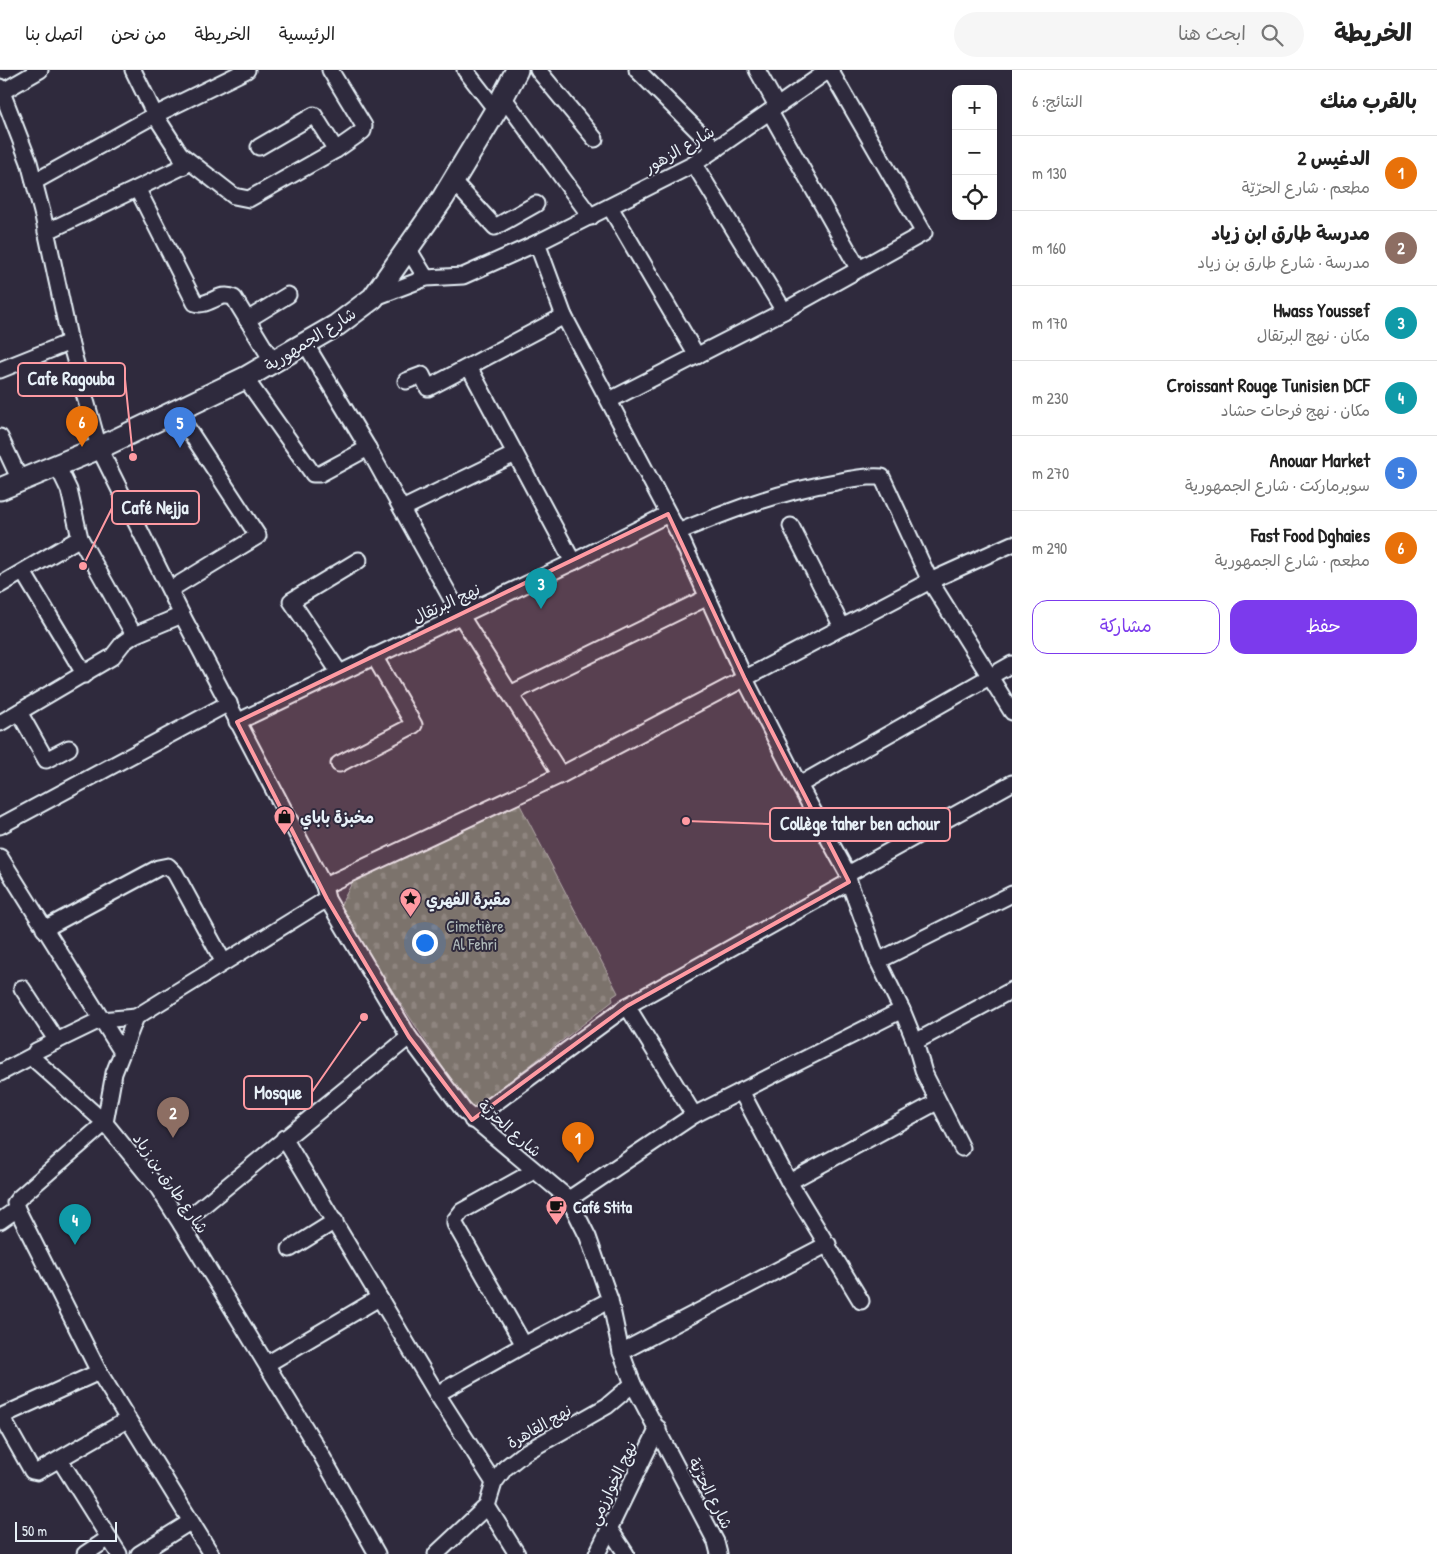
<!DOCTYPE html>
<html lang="ar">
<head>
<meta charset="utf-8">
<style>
  body { margin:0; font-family:"Patrick Hand","Playpen Sans Arabic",sans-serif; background:#f6f6f6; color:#222; direction:rtl }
  .controls { position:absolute; right:15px; top:15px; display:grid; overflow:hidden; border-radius:10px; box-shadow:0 2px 8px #0003 }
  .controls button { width:45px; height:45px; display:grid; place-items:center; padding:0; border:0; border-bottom:1px solid #e0e0e0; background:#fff; color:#222; font:25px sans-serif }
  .scale { position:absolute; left:15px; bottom:12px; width:102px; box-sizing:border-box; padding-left:5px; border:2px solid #e8f1f8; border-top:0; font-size:14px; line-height:18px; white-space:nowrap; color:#e8f1f8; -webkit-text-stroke:4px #2f2a3d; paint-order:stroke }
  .you { position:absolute; left:424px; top:872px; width:18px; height:18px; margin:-12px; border:4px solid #fff; border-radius:50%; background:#1a73e8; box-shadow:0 0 0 8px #1a73e833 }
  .badge { display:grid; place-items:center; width:32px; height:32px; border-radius:50%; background:#7c3aed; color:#fff; font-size:16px; font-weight:700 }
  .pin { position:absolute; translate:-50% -41px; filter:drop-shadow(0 1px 2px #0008) }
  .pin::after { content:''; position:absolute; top:26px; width:18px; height:15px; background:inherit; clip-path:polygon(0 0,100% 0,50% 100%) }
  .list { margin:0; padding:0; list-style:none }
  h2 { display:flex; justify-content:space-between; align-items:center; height:65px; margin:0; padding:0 20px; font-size:21px }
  h2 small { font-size:16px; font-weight:400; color:#767676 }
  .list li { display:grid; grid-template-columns:32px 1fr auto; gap:15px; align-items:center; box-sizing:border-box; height:75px; padding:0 20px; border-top:1px solid #e0e0e0 }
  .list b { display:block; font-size:19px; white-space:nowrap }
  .list p { margin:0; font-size:16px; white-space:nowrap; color:#767676 }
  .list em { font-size:16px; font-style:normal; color:#767676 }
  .actions { display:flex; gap:10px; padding:15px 20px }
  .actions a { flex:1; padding:11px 0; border:1px solid #7c3aed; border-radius:15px; text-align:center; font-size:18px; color:#7c3aed }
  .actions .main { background:#7c3aed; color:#fff }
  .icon { flex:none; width:28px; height:28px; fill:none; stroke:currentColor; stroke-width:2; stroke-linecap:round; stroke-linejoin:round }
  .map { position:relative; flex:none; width:1012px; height:1484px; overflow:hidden; direction:ltr }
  header { display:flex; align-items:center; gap:30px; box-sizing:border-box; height:70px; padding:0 25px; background:#fff; border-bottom:1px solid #e0e0e0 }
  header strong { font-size:24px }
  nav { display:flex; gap:28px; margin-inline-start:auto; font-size:18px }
  .search { width:350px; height:45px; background:#f6f6f6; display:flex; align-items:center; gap:12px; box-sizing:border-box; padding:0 18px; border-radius:28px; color:#767676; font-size:19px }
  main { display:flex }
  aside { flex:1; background:#fff }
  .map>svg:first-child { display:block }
  .cemetery { fill:url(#cemetery-stones); stroke:#a2aeac }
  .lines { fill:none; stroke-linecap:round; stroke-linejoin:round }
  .street-casing { stroke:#e8f1f8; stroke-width:19 }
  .secondary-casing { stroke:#e8f1f8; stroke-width:25 }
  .street { stroke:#2f2a3d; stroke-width:15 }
  .secondary { stroke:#2f2a3d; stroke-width:21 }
  .marked { fill:#ff9aa2; fill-opacity:0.2; stroke:#ff9aa2; stroke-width:4; stroke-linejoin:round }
  .labels { text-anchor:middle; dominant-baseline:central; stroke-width:4; stroke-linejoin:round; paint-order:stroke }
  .street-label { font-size:16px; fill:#e8f1f8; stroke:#2f2a3d }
  .poi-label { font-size:16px; font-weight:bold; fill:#e8f1f8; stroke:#2f2a3d; text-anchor:start }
  .park-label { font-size:16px; fill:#b0bbbb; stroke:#2f2a3d }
  .leader { fill:none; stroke:#ff9aa2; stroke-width:2 }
  .callout-dot { fill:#ff9aa2; stroke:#2f2a3d; stroke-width:2 }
  .callout { fill:#2f2a3d; stroke:#ff9aa2; stroke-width:2 }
  .callout-label { font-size:18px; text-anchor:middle; font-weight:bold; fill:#e8f1f8 }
</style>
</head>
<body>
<header>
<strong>الخريطة</strong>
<div class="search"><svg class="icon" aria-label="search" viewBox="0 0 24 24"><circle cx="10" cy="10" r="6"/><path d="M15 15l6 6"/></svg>ابحث هنا</div>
<nav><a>الرئيسية</a><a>الخريطة</a><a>من نحن</a><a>اتصل بنا</a></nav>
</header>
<main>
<aside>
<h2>بالقرب منك<small>النتائج: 6</small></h2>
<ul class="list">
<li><span class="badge" style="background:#e8710a">1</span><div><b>الدغيس 2</b><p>مطعم · شارع الحرّيّة</p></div><em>130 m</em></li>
<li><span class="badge" style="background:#8d6e63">2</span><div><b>مدرسة طارق ابن زياد</b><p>مدرسة · شارع طارق بن زياد</p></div><em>160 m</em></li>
<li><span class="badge" style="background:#0f9aa8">3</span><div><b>Hwass Youssef</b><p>مكان · نهج البرتقال</p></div><em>170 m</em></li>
<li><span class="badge" style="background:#0f9aa8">4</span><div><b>Croissant Rouge Tunisien DCF</b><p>مكان · نهج فرحات حشاد</p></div><em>230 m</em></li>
<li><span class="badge" style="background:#3f7fe0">5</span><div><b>Anouar Market</b><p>سوبرماركت · شارع الجمهورية</p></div><em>270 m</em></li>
<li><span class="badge" style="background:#e8710a">6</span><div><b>Fast Food Dghaies</b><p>مطعم · شارع الجمهورية</p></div><em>290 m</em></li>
</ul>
<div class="actions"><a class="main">حفظ</a><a>مشاركة</a></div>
</aside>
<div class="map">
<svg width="1012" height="1484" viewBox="0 0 1012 1484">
  <defs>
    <pattern id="cemetery-stones" width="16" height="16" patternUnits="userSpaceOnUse" patternTransform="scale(1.25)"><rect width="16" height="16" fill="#5c6a60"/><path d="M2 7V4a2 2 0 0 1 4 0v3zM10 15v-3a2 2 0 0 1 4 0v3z" fill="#738078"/></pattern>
  </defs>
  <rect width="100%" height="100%" fill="#2f2a3d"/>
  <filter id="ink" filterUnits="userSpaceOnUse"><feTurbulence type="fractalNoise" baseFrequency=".02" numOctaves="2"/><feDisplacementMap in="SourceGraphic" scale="10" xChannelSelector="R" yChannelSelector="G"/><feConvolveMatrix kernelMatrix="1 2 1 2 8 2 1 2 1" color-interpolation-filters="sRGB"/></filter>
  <g filter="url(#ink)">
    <polygon class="cemetery" points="519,733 618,923 612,927 613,931 475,1038 461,1025 343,846 340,836 354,809"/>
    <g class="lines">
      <defs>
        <g id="street">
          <polyline points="465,0 496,40"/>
          <polyline points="538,0 595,69"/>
          <polyline points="637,0 716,79"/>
          <polyline points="757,0 777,36"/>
          <polyline points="0,17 29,92 43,146 70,272 99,378 182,545 324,816 327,829 409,967 464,1041 569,1129 588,1167 610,1230 621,1282 633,1314 716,1472 719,1484"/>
          <polyline points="0,23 40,0"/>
          <polyline points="503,27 591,147"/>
          <polyline points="770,42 858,198"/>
          <polyline points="259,77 314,45 336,80"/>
          <polyline points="180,84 234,126 249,129 336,80 363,61 364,56 330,0"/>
          <polyline points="694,94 784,241"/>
          <polyline points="453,111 495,157 536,134"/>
          <polyline points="34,112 155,45 247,0"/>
          <path d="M138,120l57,113c13,5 25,-13 39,-5l39,64"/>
          <polyline points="610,137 697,286"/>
          <polyline points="46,162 184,96 180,84 155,45 133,0"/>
          <polyline points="537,173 694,94 829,0"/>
          <polyline points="409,180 426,208"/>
          <polyline points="373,228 426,208 463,206 537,173 564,246 678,462 745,609 799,715 848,804 849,812 878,891 902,940 694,1045 569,1129"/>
          <polyline points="247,250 288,225"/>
          <polyline points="305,273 368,378 461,546 561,705"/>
          <polyline points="469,297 573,492"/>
          <polyline points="0,300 70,272"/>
          <polyline points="245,308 313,404 320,404 368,378"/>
          <polyline points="406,311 422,305 428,318 564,246"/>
          <polyline points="610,330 784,241 924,163 830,0"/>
          <polyline points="0,367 20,410"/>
          <polyline points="57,395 69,420 80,468 134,565 182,545"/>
          <polyline points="402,439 515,384"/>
          <polyline points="791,456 842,557"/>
          <path d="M678,462c51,-21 103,-41 158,-50 15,-3 30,-6 46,-5l48,104 82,131"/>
          <polyline points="23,502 85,605"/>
          <polyline points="0,515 80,468"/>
          <polyline points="171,519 258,466 177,342"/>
          <polyline points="339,602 291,531 359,490"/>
          <polyline points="510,624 708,527"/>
          <polyline points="19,642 46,690 69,678"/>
          <polyline points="237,652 573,492 668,444"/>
          <polyline points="0,653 112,587 123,573 134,565"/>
          <polyline points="339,694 414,655 374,586"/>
          <polyline points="799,715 1012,594"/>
          <polyline points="0,756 229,633"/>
          <polyline points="0,787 122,982"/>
          <polyline points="848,804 1012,713"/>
          <polyline points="324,816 561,705 930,511 1012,474"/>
          <polyline points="327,829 136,947 114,1003 105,1053 158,1118 181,1154 319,1381 377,1484"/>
          <polyline points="44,859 158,798 168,796 175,803 223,891"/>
          <polyline points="878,891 1012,824"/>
          <polyline points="22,918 57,971"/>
          <polyline points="627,936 694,1045"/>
          <polyline points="902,940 915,972 924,1003 962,1078"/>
          <polyline points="915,972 1012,920"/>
          <polyline points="0,1003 34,985 36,981 100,950 136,947"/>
          <polyline points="741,1021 789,1112 861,1231"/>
          <polyline points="472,1050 627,936 849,812"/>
          <polyline points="284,1068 437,1324 494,1413"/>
          <polyline points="789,1112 937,1032"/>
          <polyline points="17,1139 99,1302 211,1484"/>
          <polyline points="0,1151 17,1139 15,1133 19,1128 105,1053 36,991 34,985"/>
          <polyline points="181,1154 409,967"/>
          <polyline points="290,1179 335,1151"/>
          <polyline points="524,1275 610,1230"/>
          <polyline points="621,1282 828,1174"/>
          <polyline points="267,1294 379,1228"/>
          <polyline points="99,1302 4,1345 5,1353 32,1401 37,1402 127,1350"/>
          <polyline points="437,1324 524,1275 455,1154 455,1150 462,1141 534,1101"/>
          <polyline points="60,1390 109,1468 85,1484"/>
          <polyline points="487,1436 517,1484"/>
          <polyline points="609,1458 626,1484"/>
          <polyline points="109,1468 119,1484"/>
          <polyline points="139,1484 190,1452"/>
          <polyline points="436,1484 487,1436 494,1413 505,1398 524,1383 607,1336 633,1314"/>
          <polyline points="597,1484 658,1358"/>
        </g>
        <polyline id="secondary" points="0,419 99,378 245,308 337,255 373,228 443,128 496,40 517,0"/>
      </defs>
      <use href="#street" class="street-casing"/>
      <use href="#secondary" class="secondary-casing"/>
      <use href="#street" class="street"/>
      <use href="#secondary" class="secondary"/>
    </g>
  </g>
  <path class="marked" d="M668,444l77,165 104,203 -222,124 -155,114 -63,-83 -82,-138 -90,-177z"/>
  <defs>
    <symbol id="shop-pin" viewBox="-11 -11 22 30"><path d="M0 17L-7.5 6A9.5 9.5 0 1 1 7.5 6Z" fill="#ff9aa2" stroke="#2f2a3d"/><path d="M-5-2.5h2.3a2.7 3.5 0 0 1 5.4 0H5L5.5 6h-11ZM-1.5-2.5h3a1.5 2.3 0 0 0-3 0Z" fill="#111"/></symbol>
    <symbol id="sight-pin" viewBox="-11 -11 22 30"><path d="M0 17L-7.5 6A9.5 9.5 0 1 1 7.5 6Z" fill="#ff9aa2" stroke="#2f2a3d"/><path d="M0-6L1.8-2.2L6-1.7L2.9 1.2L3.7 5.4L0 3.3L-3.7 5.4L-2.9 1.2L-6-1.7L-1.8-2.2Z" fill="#111"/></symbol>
    <symbol id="cafe-pin" viewBox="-11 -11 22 30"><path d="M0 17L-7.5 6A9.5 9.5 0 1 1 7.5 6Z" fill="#ff9aa2" stroke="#2f2a3d"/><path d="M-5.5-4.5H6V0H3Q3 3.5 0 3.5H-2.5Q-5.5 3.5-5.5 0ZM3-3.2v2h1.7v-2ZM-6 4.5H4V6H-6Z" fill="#111"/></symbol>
  </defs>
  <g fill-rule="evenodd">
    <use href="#shop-pin" x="272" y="734" width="25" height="34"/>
    <use href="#sight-pin" x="398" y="816" width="25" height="34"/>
    <use href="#cafe-pin" x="544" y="1124" width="25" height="34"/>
  </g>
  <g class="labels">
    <g class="street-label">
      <text transform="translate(679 79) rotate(-30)">شارع الزهور</text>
      <text transform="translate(310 269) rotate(-32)">شارع الجمهورية</text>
      <text transform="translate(446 533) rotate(-25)">نهج البرتقال</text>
      <text transform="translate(510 1058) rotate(41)">شارع الحرّيّة</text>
      <text transform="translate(171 1113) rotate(55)">شارع طارق بن زياد</text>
      <text transform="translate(539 1356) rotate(-30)">نهج القاهرة</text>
      <text transform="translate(612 1413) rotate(-64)">نهج الخوارزمي</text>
      <text transform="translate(711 1423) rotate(63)">شارع الحرّيّة</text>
    </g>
    <g class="poi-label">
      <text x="300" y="747">مخبزة باباي</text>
      <text x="426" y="829">مقبرة الفهري</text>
      <text x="573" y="1137">Café Stita</text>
    </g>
    <g class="park-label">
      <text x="475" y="856">Cimetière<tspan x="475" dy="18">Al Fehri</tspan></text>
    </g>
  </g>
  <path class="leader" d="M133 387L125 309M83 496L112 438M686 751L770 754M364 947L312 1022"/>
  <g class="callout-dot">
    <circle cx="133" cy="387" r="5"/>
    <circle cx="83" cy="496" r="5"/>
    <circle cx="686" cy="751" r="5"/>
    <circle cx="364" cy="947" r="5"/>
  </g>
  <g class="callout">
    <rect x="18" y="293" width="107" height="33" rx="5"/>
    <rect x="112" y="421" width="87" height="33" rx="5"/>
    <rect x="770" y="738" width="180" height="33" rx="5"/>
    <rect x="244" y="1006" width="68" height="33" rx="5"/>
  </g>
  <g class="callout-label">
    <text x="71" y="315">Cafe Ragouba</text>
    <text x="155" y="444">Café Nejja</text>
    <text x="860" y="760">Collège taher ben achour</text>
    <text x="278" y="1029">Mosque</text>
  </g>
</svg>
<div class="controls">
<button>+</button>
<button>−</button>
<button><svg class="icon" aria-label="locate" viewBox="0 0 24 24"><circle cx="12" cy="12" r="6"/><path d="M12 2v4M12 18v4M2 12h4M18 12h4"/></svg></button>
</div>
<div class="scale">50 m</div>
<div class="you"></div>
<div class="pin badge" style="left:578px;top:1093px;background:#e8710a">1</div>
<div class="pin badge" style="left:173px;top:1068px;background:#8d6e63">2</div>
<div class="pin badge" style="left:541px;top:539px;background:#0f9aa8">3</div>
<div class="pin badge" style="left:75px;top:1175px;background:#0f9aa8">4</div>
<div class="pin badge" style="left:180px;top:378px;background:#3f7fe0">5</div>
<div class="pin badge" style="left:82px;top:377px;background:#e8710a">6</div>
</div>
</main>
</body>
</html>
